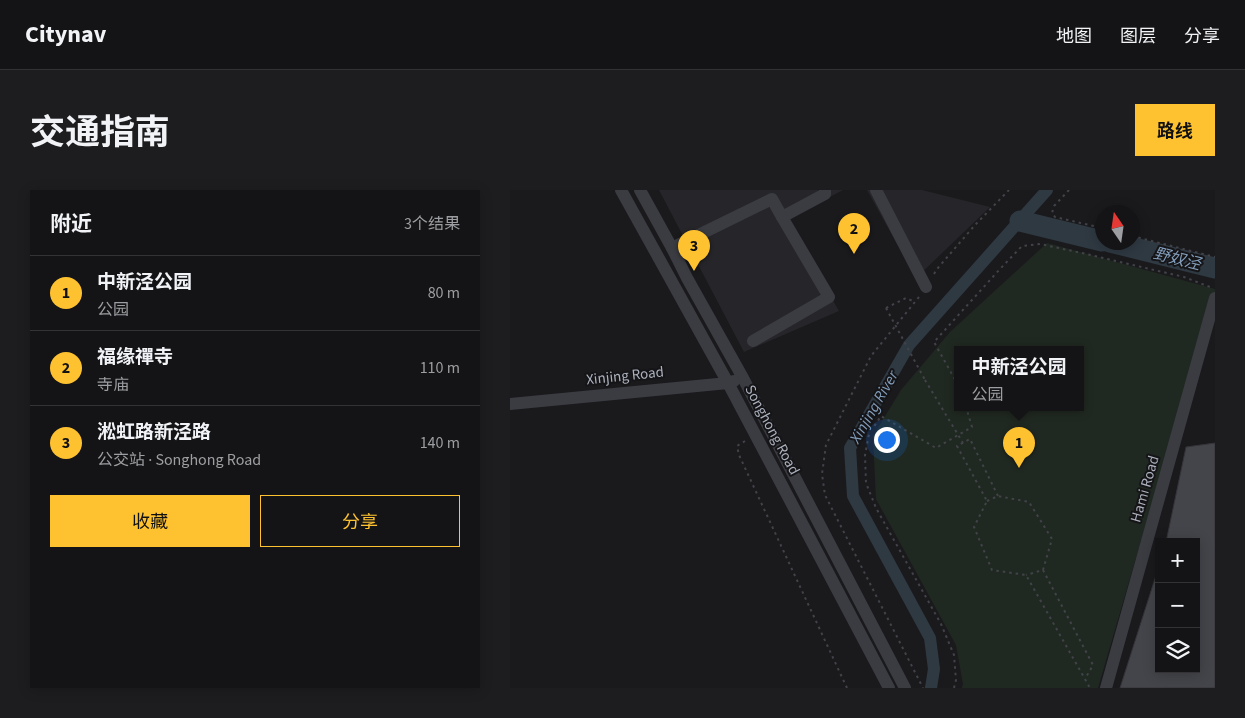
<!DOCTYPE html>
<html lang="zh">
<head>
<meta charset="utf-8">
<style>
  body { margin:0; font-family:"Source Sans 3","Noto Sans SC",sans-serif; background:#1d1d1f; color:#f1f3f6 }
  .controls { position:absolute; right:15px; bottom:15px; display:grid; overflow:hidden; border-radius:0px; box-shadow:0 2px 12px #0003 }
  .controls button { width:45px; height:45px; display:grid; place-items:center; padding:0; border:0; border-bottom:1px solid #333335; background:#141416; color:#f1f3f6; font:25px sans-serif }
  .compass { position:absolute; left:585px; top:15px; width:45px; height:45px; border-radius:50%; background:#141416; box-shadow:0 2px 12px #0003; rotate:347deg }
  .you { position:absolute; left:376px; top:249px; width:18px; height:18px; margin:-12px; border:4px solid #fff; border-radius:50%; background:#1a73e8; box-shadow:0 0 0 8px #1a73e833 }
  .badge { display:grid; place-items:center; width:32px; height:32px; border-radius:50%; background:#fec231; color:#111; font-size:16px; font-weight:700 }
  .pin { position:absolute; translate:-50% -41px; filter:drop-shadow(0 1px 2px #0008) }
  .pin::after { content:''; position:absolute; top:26px; width:18px; height:15px; background:inherit; clip-path:polygon(0 0,100% 0,50% 100%) }
  .popup { position:absolute; left:444px; top:156px; width:130px; height:65px; box-sizing:border-box; display:grid; place-content:center; border-radius:0px; background:#141416; filter:drop-shadow(0 1px 4px #0005); font-size:16px; white-space:nowrap; color:#9d9ea1 }
  .popup b { font-size:19px; color:#f1f3f6 }
  .popup::after { content:''; position:absolute; left:50%; top:100%; margin-left:-10px; border:10px solid transparent; border-top-color:#141416 }
  .list { margin:0; padding:0; list-style:none }
  h2 { display:flex; justify-content:space-between; align-items:center; height:65px; margin:0; padding:0 20px; font-size:21px }
  h2 small { font-size:16px; font-weight:400; color:#9d9ea1 }
  .list li { display:grid; grid-template-columns:32px 1fr auto; gap:15px; align-items:center; box-sizing:border-box; height:75px; padding:0 20px; border-top:1px solid #333335 }
  .list b { display:block; font-size:19px; white-space:nowrap }
  .list p { margin:0; font-size:16px; white-space:nowrap; color:#9d9ea1 }
  .list em { font-size:16px; font-style:normal; color:#9d9ea1 }
  .actions { display:flex; gap:10px; padding:15px 20px }
  .actions a { flex:1; padding:11px 0; border:1px solid #fec231; border-radius:0px; text-align:center; font-size:18px; color:#fec231 }
  .actions .main { background:#fec231; color:#111 }
  .icon { flex:none; width:28px; height:28px; fill:none; stroke:currentColor; stroke-width:2; stroke-linecap:round; stroke-linejoin:round }
  .map { position:relative; flex:none; width:705px; height:498px; overflow:hidden; border-radius:0px }
  header { display:flex; align-items:center; gap:30px; box-sizing:border-box; height:70px; padding:0 25px; background:#141416; border-bottom:1px solid #333335 }
  header strong { font-size:24px }
  nav { display:flex; gap:28px; margin-inline-start:auto; font-size:18px }
  .intro { display:flex; align-items:center; justify-content:space-between; box-sizing:border-box; height:120px; padding:0 30px }
  h1 { margin:0; font-size:35px }
  .button { padding:12px 22px; border-radius:0px; background:#fec231; color:#111; font-size:18px; font-weight:700 }
  main { display:flex; gap:30px; padding:0 30px }
  aside { flex:1; background:#141416; border-radius:0px; box-shadow:0 2px 12px #0003 }
  .map>svg:first-child { display:block }
  .built { fill:#26262a }
  .green { fill:#202921; fill-rule:evenodd }
  .lines { fill:none; stroke-linecap:round; stroke-linejoin:round }
  .canal { stroke:#2f3942; stroke-width:12 }
  .river { stroke:#2f3942; stroke-width:21 }
  .building { fill:#44454a; stroke:#343439 }
  .path { stroke:#414349; stroke-width:2; stroke-dasharray:2.5 4; stroke-linecap:butt }
  .minor { stroke:#3b3c42; stroke-width:12 }
  .path-bridge { stroke:#414349; stroke-width:2; stroke-dasharray:2.5 4; stroke-linecap:butt }
  .labels { text-anchor:middle; dominant-baseline:central; stroke-width:4; stroke-linejoin:round; paint-order:stroke }
  .street-label { font-size:15px; fill:#acb1bd; stroke:#151518 }
  .water-label { font-size:16px; font-style:italic; fill:#829dba; stroke:#151518 }
</style>
</head>
<body>
<header>
<strong>Citynav</strong>
<nav><a>地图</a><a>图层</a><a>分享</a></nav>
</header>
<div class="intro"><h1>交通指南</h1><a class="button">路线</a></div>
<main>
<aside>
<h2>附近<small>3个结果</small></h2>
<ul class="list">
<li><span class="badge">1</span><div><b>中新泾公园</b><p>公园</p></div><em>80 m</em></li>
<li><span class="badge">2</span><div><b>福缘禪寺</b><p>寺庙</p></div><em>110 m</em></li>
<li><span class="badge">3</span><div><b>淞虹路新泾路</b><p>公交站 · Songhong Road</p></div><em>140 m</em></li>
</ul>
<div class="actions"><a class="main">收藏</a><a>分享</a></div>
</aside>
<div class="map">
<svg width="705" height="498" viewBox="0 0 705 498">
  <rect width="100%" height="100%" fill="#1a1a1d"/>
  <g class="built">
    <polygon points="149,0 333,0 276,30 329,121 234,162"/>
    <polygon points="357,0 412,0 480,17 406,88"/>
  </g>
  <path class="green" d="M537,53l168,46v9l-82,270 -35,120h-136l1,-4 -7,-39 -80,-146 -3,-63 28,-46 49,-58zM448,159h122v58h-122z"/>
  <g class="lines">
    <polyline class="canal" points="421,498 424,479 420,448 343,306 340,258 399,155 537,0"/>
    <g class="river">
      <polyline points="510,31 592,51"/>
      <polyline points="600,52 705,78"/>
    </g>
  </g>
  <polygon class="building" points="705,253 705,498 610,498 649,376 649,479 686,479 686,352 656,352 676,257"/>
  <g class="lines">
    <g class="path">
      <polyline points="559,0 544,16 542,23 545,27 592,38"/>
      <polyline points="622,46 705,67"/>
      <polyline points="424,84 427,79 465,35 499,0"/>
      <polyline points="409,107 361,166 316,255 312,284 315,305 413,498"/>
      <polyline points="376,118 396,108 405,112"/>
      <polyline points="415,190 453,253"/>
      <polyline points="448,195 424,152 490,79 512,56 530,54 572,63 674,87 700,97"/>
      <polyline points="235,251 227,256 229,265 337,498"/>
      <polyline points="488,306 460,249 447,256 477,311 464,337 482,380 516,385 580,498"/>
      <polyline points="477,311 488,306 519,312 542,349 533,380 516,385"/>
      <polyline points="533,380 583,475 575,489"/>
      <polyline points="444,498 446,490 444,465 431,434 366,318 356,293 355,265 359,244 371,226 426,258 462,237 456,217"/>
    </g>
    <g class="minor">
      <polyline points="111,0 218,193 379,498"/>
      <polyline points="130,0 162,58 177,88 233,188 395,498"/>
      <polyline points="366,0 416,97"/>
      <polyline points="162,58 262,9 272,27 315,4 315,0"/>
      <polyline points="243,151 319,107 272,27"/>
      <polyline points="0,214 218,193 224,191"/>
      <polyline points="596,498 705,108"/>
    </g>
    <polyline class="path-bridge" points="376,118 415,190"/>
  </g>
  <g class="labels">
    <g class="street-label">
      <text transform="translate(115 186) rotate(-6)">Xinjing Road</text>
      <text transform="translate(262 240) rotate(62)">Songhong Road</text>
      <text transform="translate(635 299) rotate(-74)">Hami Road</text>
    </g>
    <g class="water-label">
      <text transform="translate(667 69) rotate(14)">野奴泾</text>
      <text transform="translate(364 217) rotate(-60)">Xinjing River</text>
    </g>
  </g>
</svg>
<div class="controls">
<button>+</button>
<button>−</button>
<button><svg class="icon" aria-label="layers" viewBox="0 0 24 24"><path d="M12 4l9 5-9 5-9-5zM3 14l9 5 9-5"/></svg></button>
</div>
<svg class="compass" viewBox="-18 -18 36 36"><path d="M0-13l5 13h-10z" fill="#e53935"/><path d="M0 13l5-13h-10z" fill="#9d9ea1"/></svg>
<div class="you"></div>
<div class="pin badge" style="left:509px;top:278px">1</div>
<div class="popup"><b>中新泾公园</b>公园</div>
<div class="pin badge" style="left:344px;top:64px">2</div>
<div class="pin badge" style="left:184px;top:81px">3</div>
</div>
</main>
</body>
</html>
